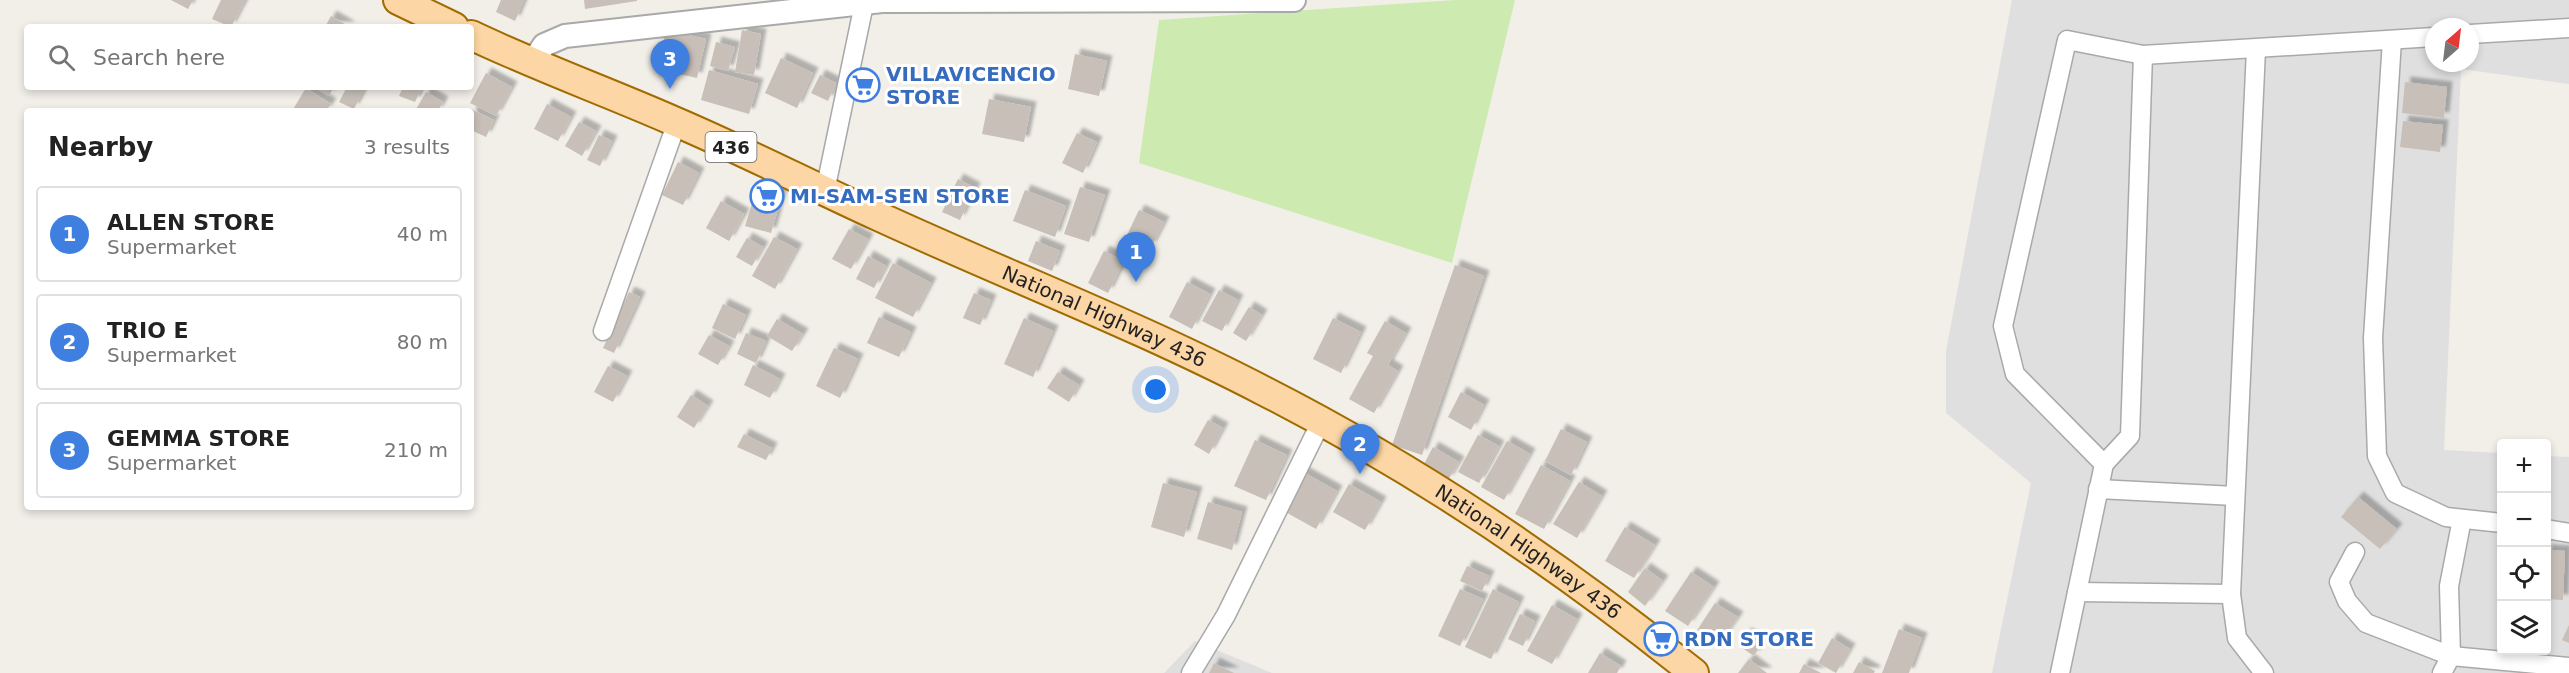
<!DOCTYPE html>
<html lang="en">
<head>
<meta charset="utf-8">
<style>
  body { margin:0; font-family:"DejaVu Sans",sans-serif; background:#f2f2f2; color:#222 }
  .controls { position:absolute; right:18px; bottom:18px; display:grid; overflow:hidden; border-radius:6px; box-shadow:0 3px 9px #0003 }
  .controls button { width:54px; height:54px; display:grid; place-items:center; padding:0; border:0; border-bottom:2px solid #e0e0e0; background:#fff; color:#222; font:30px sans-serif }
  .compass { position:absolute; left:2425px; top:18px; width:54px; height:54px; border-radius:50%; background:#fff; box-shadow:0 3px 9px #0003; rotate:28deg }
  .you { position:absolute; left:1156px; top:390px; width:21px; height:21px; margin:-15px; border:4px solid #fff; border-radius:50%; background:#1a73e8; box-shadow:0 0 0 9px #1a73e833 }
  .badge { display:grid; place-items:center; width:39px; height:39px; border-radius:50%; background:#0b8043; color:#fff; font-size:20px; font-weight:700 }
  .pin { position:absolute; translate:-50% -50px; filter:drop-shadow(0 2px 3px #0008) }
  .pin::after { content:''; position:absolute; top:32px; width:21px; height:18px; background:inherit; clip-path:polygon(0 0,100% 0,50% 100%) }
  .list { margin:0; padding:0; list-style:none }
  h2 { display:flex; justify-content:space-between; align-items:center; height:78px; margin:0; padding:0 24px; font-size:26px }
  h2 small { font-size:20px; font-weight:400; color:#767676 }
  .list li { display:grid; grid-template-columns:39px 1fr auto; gap:18px; align-items:center; box-sizing:border-box; height:96px; margin:0 12px 12px; padding:0 12px; border:2px solid #e0e0e0; border-radius:6px }
  .list b { display:block; font-size:22px; white-space:nowrap }
  .list p { margin:0; font-size:20px; white-space:nowrap; color:#767676 }
  .list em { font-size:20px; font-style:normal; color:#767676 }
  .icon { flex:none; width:33px; height:33px; fill:none; stroke:currentColor; stroke-width:2; stroke-linecap:round; stroke-linejoin:round }
  .map { position:relative; flex:none; width:2569px; height:673px; overflow:hidden }
  .search { position:absolute; background:#fff; box-shadow:0 3px 9px #0003; left:24px; top:24px; width:450px; height:66px; display:flex; align-items:center; gap:15px; box-sizing:border-box; padding:0 21px; border-radius:6px; color:#767676; font-size:22px }
  .panel { position:absolute; background:#fff; box-shadow:0 3px 9px #0003; left:24px; top:108px; width:450px; height:402px; border-radius:6px }
  .map>svg:first-child { display:block }
  .residential { fill:#e0dfdf; fill-rule:evenodd }
  .grass { fill:#cdebb0 }
  .building { fill:#c7bfb8; filter:url(#shadow) }
  .lines { fill:none; stroke-linecap:round; stroke-linejoin:round }
  .minor-casing { stroke:#a9a9a9; stroke-width:21 }
  .tertiary-casing { stroke:#a9a9a9; stroke-width:26 }
  .primary-casing { stroke:#a06b00; stroke-width:32 }
  .minor { stroke:#fff; stroke-width:18 }
  .tertiary { stroke:#fff; stroke-width:22 }
  .primary { stroke:#fcd6a4; stroke-width:28 }
  .labels { text-anchor:middle; dominant-baseline:central; stroke-width:6; stroke-linejoin:round; paint-order:stroke }
  .shield { fill:#fff; stroke:#646464; stroke-width:1.5 }
  .shield-label { font-size:18px; font-weight:bold; fill:#222 }
  .shop-label { font-size:20px; font-weight:bold; fill:#366cbe; stroke:#fff; text-anchor:start }
  .street-label { font-size:20px; fill:#222; stroke:#fff }
</style>
</head>
<body>
<div class="map">
<svg width="2569" height="673" viewBox="0 0 2569 673">
  <defs>
    <filter id="shadow"><feDropShadow dx="5.5" dy="-5.5" stdDeviation="1.5" flood-color="#0004"/></filter>
  </defs>
  <rect width="100%" height="100%" fill="#f2efe9"/>
  <g class="residential">
    <path d="M2012,0h557v84l-108,-15 -17,381 57,3 1,197h44l1,-194 22,1v216h-577l39,-190 -85,-70v-62zM2434,27h36v36h-36z"/>
    <polygon points="1195,641 1272,673 1164,673"/>
  </g>
  <polygon class="grass" points="1455,0 1515,0 1452,263 1139,163 1159,20"/>
  <g class="building">
    <polygon points="171,0 193,0 188,9"/>
    <polygon points="221,0 245,0 231,27 212,19"/>
    <polygon points="501,0 524,0 515,21 496,12"/>
    <polygon points="584,0 637,0 637,1 585,9"/>
    <polygon points="331,16 350,27 325,27"/>
    <polygon points="666,30 706,39 697,78 657,69"/>
    <polygon points="742,30 761,34 754,75 735,72"/>
    <polygon points="716,42 735,47 728,71 710,66"/>
    <polygon points="1075,54 1107,61 1099,96 1068,89"/>
    <polygon points="781,58 813,73 797,108 765,93"/>
    <polygon points="709,70 758,84 749,114 701,100"/>
    <polygon points="486,73 512,87 496,116 470,103"/>
    <polygon points="820,75 836,83 828,101 811,93"/>
    <polygon points="2405,82 2447,87 2444,118 2402,113"/>
    <polygon points="314,87 334,87 329,96"/>
    <polygon points="347,87 365,87 354,109 339,102"/>
    <polygon points="403,87 422,87 415,102 399,96"/>
    <polygon points="306,88 331,104 326,111 292,111"/>
    <polygon points="426,92 443,102 438,111 415,111"/>
    <polygon points="989,99 1031,107 1024,142 982,134"/>
    <polygon points="547,104 571,117 558,141 534,129"/>
    <polygon points="471,109 494,120 486,137 471,130"/>
    <polygon points="2403,121 2443,125 2440,152 2400,147"/>
    <polygon points="579,122 596,131 582,156 565,146"/>
    <polygon points="1077,133 1097,142 1083,173 1062,163"/>
    <polygon points="599,135 612,141 600,166 587,160"/>
    <polygon points="678,162 699,173 683,205 662,195"/>
    <polygon points="958,179 975,188 960,220 942,212"/>
    <polygon points="758,184 783,191 771,233 745,226"/>
    <polygon points="1080,187 1105,195 1089,242 1064,234"/>
    <polygon points="1025,190 1066,206 1055,237 1013,221"/>
    <polygon points="721,201 744,214 729,241 706,228"/>
    <polygon points="1139,210 1164,222 1151,247 1127,235"/>
    <polygon points="849,229 868,239 851,269 832,259"/>
    <polygon points="774,237 797,249 775,289 752,276"/>
    <polygon points="747,238 763,247 752,266 736,257"/>
    <polygon points="1036,241 1060,251 1052,271 1028,261"/>
    <polygon points="1104,251 1124,261 1108,293 1088,283"/>
    <polygon points="868,256 886,266 874,288 856,279"/>
    <polygon points="893,263 931,283 913,317 875,298"/>
    <polygon points="1455,265 1484,276 1422,455 1392,445"/>
    <polygon points="1187,282 1210,294 1192,329 1169,317"/>
    <polygon points="1219,290 1238,300 1222,331 1202,321"/>
    <polygon points="629,292 640,297 614,353 603,348"/>
    <polygon points="974,293 991,300 980,325 963,318"/>
    <polygon points="723,304 746,315 735,339 712,328"/>
    <polygon points="1249,307 1262,315 1246,341 1233,333"/>
    <polygon points="879,317 911,332 899,357 867,343"/>
    <polygon points="1024,318 1053,331 1033,377 1004,364"/>
    <polygon points="1333,318 1361,332 1341,373 1313,359"/>
    <polygon points="777,319 803,334 792,351 767,336"/>
    <polygon points="1385,321 1406,333 1388,365 1398,371 1374,413 1349,399 1373,356 1367,353"/>
    <polygon points="746,333 766,341 756,363 737,354"/>
    <polygon points="709,335 729,346 718,365 698,354"/>
    <polygon points="834,348 858,359 840,398 816,386"/>
    <polygon points="753,365 780,379 770,398 744,385"/>
    <polygon points="608,366 627,376 613,402 594,392"/>
    <polygon points="1058,372 1079,385 1069,402 1047,388"/>
    <polygon points="1461,392 1484,405 1471,430 1448,417"/>
    <polygon points="691,395 708,406 694,428 677,417"/>
    <polygon points="1208,420 1223,428 1209,454 1194,445"/>
    <polygon points="1561,429 1587,442 1571,475 1545,461"/>
    <polygon points="744,434 772,448 766,460 737,447"/>
    <polygon points="1478,435 1499,446 1479,483 1458,472"/>
    <polygon points="1255,440 1287,455 1266,500 1234,486"/>
    <polygon points="1507,441 1530,454 1504,500 1481,487"/>
    <polygon points="1433,447 1459,462 1448,480 1423,466"/>
    <polygon points="1541,465 1570,481 1544,529 1515,514"/>
    <polygon points="1301,471 1337,491 1316,529 1280,509"/>
    <polygon points="1579,482 1602,496 1577,538 1553,524"/>
    <polygon points="1163,483 1197,492 1184,537 1151,527"/>
    <polygon points="1349,484 1381,502 1365,530 1333,512"/>
    <polygon points="2358,497 2397,529 2380,549 2341,517"/>
    <polygon points="1208,502 1242,512 1232,550 1197,539"/>
    <polygon points="1625,527 1655,545 1634,578 1605,561"/>
    <polygon points="2546,550 2565,551 2563,600 2546,599"/>
    <polygon points="1467,566 1489,576 1482,591 1460,581"/>
    <polygon points="1645,568 1663,581 1645,606 1628,592"/>
    <polygon points="1691,572 1714,587 1688,626 1665,611"/>
    <polygon points="1460,589 1483,599 1460,646 1438,636"/>
    <polygon points="1493,589 1519,602 1491,659 1465,647"/>
    <polygon points="1715,603 1738,617 1718,646 1696,632"/>
    <polygon points="1552,605 1577,619 1552,664 1527,651"/>
    <polygon points="1520,614 1535,621 1523,646 1508,639"/>
    <polygon points="2569,625 2569,643 2562,640"/>
    <polygon points="1899,629 1922,638 1909,673 1882,673"/>
    <polygon points="1746,633 1762,643 1754,656 1738,645"/>
    <polygon points="1832,638 1850,649 1836,673 1818,663"/>
    <polygon points="1600,653 1621,666 1617,673 1588,673"/>
    <polygon points="1749,659 1767,673 1738,673"/>
    <polygon points="1859,662 1875,671 1874,673 1853,673"/>
    <polygon points="1214,663 1234,673 1209,673"/>
    <polygon points="1804,664 1821,673 1799,673"/>
  </g>
  <g class="lines">
    <defs>
      <g id="minor">
        <polyline points="2470,34 2569,28"/>
        <polyline points="2392,40 2373,338 2377,456 2395,493 2446,517 2502,523"/>
        <polyline points="2256,49 2231,594 2237,638 2264,673"/>
        <polyline points="825,191 864,4"/>
        <polyline points="603,331 677,122"/>
        <polyline points="2104,464 2130,436 2143,55"/>
        <polyline points="2098,489 2235,496"/>
        <polyline points="2546,529 2569,533"/>
        <polyline points="2355,552 2339,582 2347,601 2366,623 2451,656 2569,667"/>
        <polyline points="2077,592 2231,594"/>
        <polyline points="1191,673 1226,615 1321,422"/>
        <polyline points="2060,673 2104,464 2015,374 2003,326 2067,40 2143,55 2434,37"/>
        <polyline points="2442,673 2451,656 2449,586 2462,519"/>
      </g>
      <polyline id="tertiary" points="532,63 544,45 565,36 882,1 1294,0"/>
      <g id="primary">
        <polyline points="398,0 454,27"/>
        <path id="s1" d="M471,35c67,32 137,57 205,87 68,29 134,63 202,94 128,59 261,110 386,175 153,78 297,175 430,282"/>
      </g>
    </defs>
    <use href="#minor" class="minor-casing"/>
    <use href="#tertiary" class="tertiary-casing"/>
    <use href="#primary" class="primary-casing"/>
    <use href="#minor" class="minor"/>
    <use href="#tertiary" class="tertiary"/>
    <use href="#primary" class="primary"/>
  </g>
  <defs>
    <symbol id="supermarket-ring" viewBox="-11 -11 22 22"><circle r="9.5" fill="#fff" stroke="#3f7fe0" stroke-width="1.5"/><path d="M-6-5.5h2.5l.6 2H6L4.5 2H-2.5L-4.4-4H-6ZM-1.5 3.2a1.3 1.3 0 1 0 .1 0ZM3 3.2a1.3 1.3 0 1 0 .1 0Z" fill="#3f7fe0"/></symbol>
  </defs>
  <g fill-rule="evenodd">
    <use href="#supermarket-ring" x="844" y="66" width="38" height="38"/>
    <use href="#supermarket-ring" x="748" y="177" width="38" height="38"/>
    <use href="#supermarket-ring" x="1642" y="620" width="38" height="38"/>
  </g>
  <g class="labels">
    <rect class="shield" x="705.5" y="132" width="51" height="30" rx="4.5"/>
    <g class="shield-label">
      <text x="731" y="147">436</text>
    </g>
    <g class="shop-label">
      <text x="886" y="74">VILLAVICENCIO<tspan x="886" dy="23">STORE</tspan></text>
      <text x="790" y="196">MI-SAM-SEN STORE</text>
      <text x="1684" y="639">RDN STORE</text>
    </g>
    <g class="street-label">
      <text stroke="none"><textPath href="#s1" startOffset="693">National Highway 436</textPath></text>
      <text stroke="none"><textPath href="#s1" startOffset="1179">National Highway 436</textPath></text>
    </g>
  </g>
</svg>
<div class="controls">
<button>+</button>
<button>−</button>
<button><svg class="icon" aria-label="locate" viewBox="0 0 24 24"><circle cx="12" cy="12" r="6"/><path d="M12 2v4M12 18v4M2 12h4M18 12h4"/></svg></button>
<button><svg class="icon" aria-label="layers" viewBox="0 0 24 24"><path d="M12 4l9 5-9 5-9-5zM3 14l9 5 9-5"/></svg></button>
</div>
<svg class="compass" viewBox="-18 -18 36 36"><path d="M0-13l5 13h-10z" fill="#e53935"/><path d="M0 13l5-13h-10z" fill="#767676"/></svg>
<div class="you"></div>
<div class="pin badge" style="left:1136px;top:282px;background:#3f7fe0">1</div>
<div class="pin badge" style="left:1360px;top:474px;background:#3f7fe0">2</div>
<div class="pin badge" style="left:670px;top:89px;background:#3f7fe0">3</div>
<div class="search"><svg class="icon" aria-label="search" viewBox="0 0 24 24"><circle cx="10" cy="10" r="6"/><path d="M15 15l6 6"/></svg>Search here</div>
<section class="panel">
<h2>Nearby<small>3 results</small></h2>
<ul class="list">
<li><span class="badge" style="background:#3f7fe0">1</span><div><b>ALLEN STORE</b><p>Supermarket</p></div><em>40 m</em></li>
<li><span class="badge" style="background:#3f7fe0">2</span><div><b>TRIO E</b><p>Supermarket</p></div><em>80 m</em></li>
<li><span class="badge" style="background:#3f7fe0">3</span><div><b>GEMMA STORE</b><p>Supermarket</p></div><em>210 m</em></li>
</ul>
</section>
</div>
</body>
</html>
